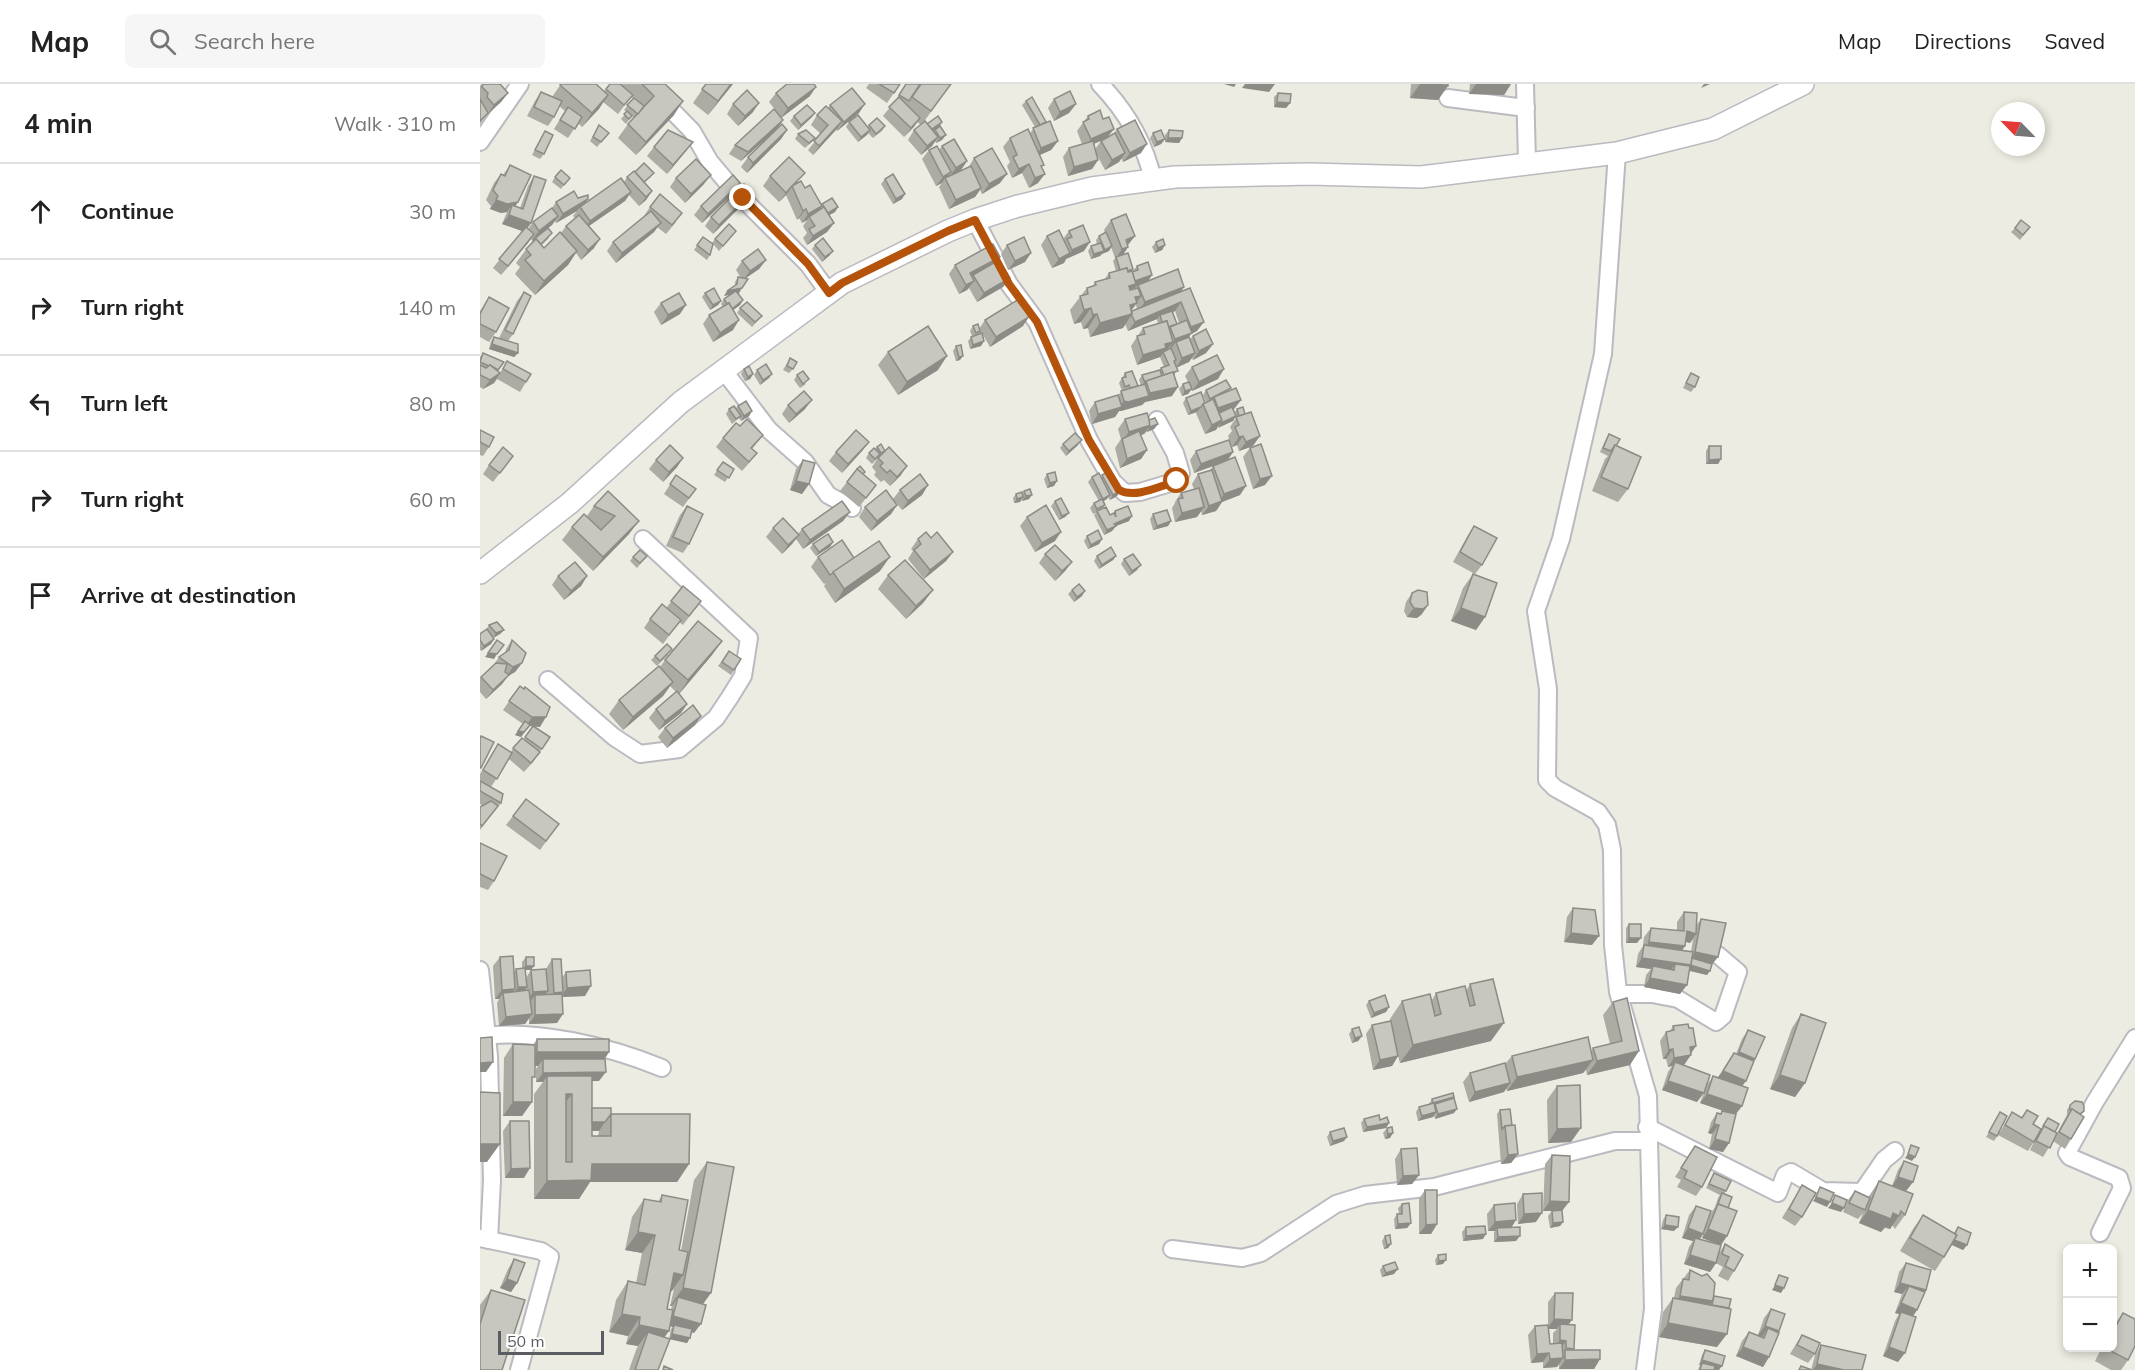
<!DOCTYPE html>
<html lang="en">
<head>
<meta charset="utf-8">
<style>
  body { margin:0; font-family:Mulish,sans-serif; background:#f6f6f6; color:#222 }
  .controls { position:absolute; right:18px; bottom:18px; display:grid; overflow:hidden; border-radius:9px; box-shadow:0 3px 9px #0003 }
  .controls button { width:54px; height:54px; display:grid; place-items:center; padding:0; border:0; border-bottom:2px solid #e0e0e0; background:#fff; color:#222; font:30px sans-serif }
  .compass { position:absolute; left:1511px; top:18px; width:54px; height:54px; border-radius:50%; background:#fff; box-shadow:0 3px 9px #0003; rotate:295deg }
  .scale { position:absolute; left:18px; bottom:15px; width:106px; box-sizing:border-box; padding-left:6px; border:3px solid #5b5c62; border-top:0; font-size:16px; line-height:21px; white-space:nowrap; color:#5b5c62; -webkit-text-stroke:4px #fff; paint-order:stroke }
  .stop { position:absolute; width:18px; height:18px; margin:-14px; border:4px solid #b45309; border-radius:50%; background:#fff }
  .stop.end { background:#b45309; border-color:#fff; box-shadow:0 2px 6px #0008 }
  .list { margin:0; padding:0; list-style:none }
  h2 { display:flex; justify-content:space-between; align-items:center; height:78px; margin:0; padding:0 24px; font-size:26px }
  h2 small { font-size:20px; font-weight:400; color:#767676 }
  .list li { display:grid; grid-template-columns:39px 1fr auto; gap:18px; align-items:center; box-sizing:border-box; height:96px; padding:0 24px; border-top:2px solid #e0e0e0 }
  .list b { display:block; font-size:22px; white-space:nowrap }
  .list em { font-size:20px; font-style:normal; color:#767676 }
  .icon { flex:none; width:33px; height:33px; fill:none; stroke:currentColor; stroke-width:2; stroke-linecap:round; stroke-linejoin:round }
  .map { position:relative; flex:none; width:1655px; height:1286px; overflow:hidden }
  header { display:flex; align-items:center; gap:36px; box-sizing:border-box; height:84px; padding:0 30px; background:#fff; border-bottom:2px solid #e0e0e0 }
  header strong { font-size:28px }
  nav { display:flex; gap:33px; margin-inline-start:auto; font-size:21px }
  .search { width:420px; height:54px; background:#f6f6f6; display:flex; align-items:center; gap:15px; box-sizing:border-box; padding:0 21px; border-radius:9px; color:#767676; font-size:22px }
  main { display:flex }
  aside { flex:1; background:#fff }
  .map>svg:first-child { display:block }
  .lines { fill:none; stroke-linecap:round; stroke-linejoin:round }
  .minor-casing { stroke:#babac0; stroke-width:20 }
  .tertiary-casing { stroke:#babac0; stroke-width:24 }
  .minor { stroke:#fff; stroke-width:16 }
  .tertiary { stroke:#fff; stroke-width:21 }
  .wall { fill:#acaba4; fill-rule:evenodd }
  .shaded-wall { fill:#8c8b86 }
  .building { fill:#c8c7bf; stroke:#8c8b86; stroke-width:1.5; fill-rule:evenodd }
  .route { stroke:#b45309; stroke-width:8 }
</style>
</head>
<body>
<header>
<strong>Map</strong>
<div class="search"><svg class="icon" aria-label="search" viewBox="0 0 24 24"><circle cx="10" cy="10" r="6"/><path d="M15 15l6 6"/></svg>Search here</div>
<nav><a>Map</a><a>Directions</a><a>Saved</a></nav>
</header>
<main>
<aside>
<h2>4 min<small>Walk · 310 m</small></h2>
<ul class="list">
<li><svg class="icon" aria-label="ahead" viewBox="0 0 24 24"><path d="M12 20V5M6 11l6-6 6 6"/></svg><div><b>Continue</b></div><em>30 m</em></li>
<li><svg class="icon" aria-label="right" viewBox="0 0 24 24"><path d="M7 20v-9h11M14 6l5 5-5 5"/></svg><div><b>Turn right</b></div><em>140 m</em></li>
<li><svg class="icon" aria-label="left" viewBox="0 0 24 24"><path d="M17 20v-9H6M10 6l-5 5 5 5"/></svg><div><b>Turn left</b></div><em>80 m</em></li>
<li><svg class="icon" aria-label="right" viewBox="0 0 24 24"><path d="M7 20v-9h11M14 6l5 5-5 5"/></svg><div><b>Turn right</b></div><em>60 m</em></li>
<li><svg class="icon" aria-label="arrive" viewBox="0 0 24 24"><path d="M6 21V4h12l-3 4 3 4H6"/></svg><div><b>Arrive at destination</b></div></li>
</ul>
</aside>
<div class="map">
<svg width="1655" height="1286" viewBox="0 0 1655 1286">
  <rect width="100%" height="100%" fill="#ecece2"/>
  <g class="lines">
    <defs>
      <g id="minor">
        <polyline points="166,0 212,47 230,78 251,103 328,180 349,209"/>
        <path d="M620,0c26,27 45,60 53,96"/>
        <polyline points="1045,0 1047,78"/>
        <polyline points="968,14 1046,24"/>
        <polyline points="0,58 40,0"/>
        <polyline points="1137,69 1123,270 1081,455 1056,527 1068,605 1067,696 1075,704 1118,728 1127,741 1132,766 1133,861 1138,908 1168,1012 1173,1225 1165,1286"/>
        <polyline points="495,136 529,200 557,238 609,356 633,398 645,409 660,408 697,397 701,389 695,369 677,336"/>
        <polyline points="244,287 289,346 325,378 348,411 372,424"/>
        <polyline points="68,596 134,653 160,670 199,665 236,634 250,613 263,592 269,554 163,455"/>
        <polyline points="0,886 9,972 12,1096 9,1156"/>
        <polyline points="1139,910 1172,910 1198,915 1236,938 1243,932 1258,888 1238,871"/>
        <path d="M0,952c58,-7 128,10 182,32"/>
        <polyline points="1167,1043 1298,1109 1305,1091 1311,1088 1343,1107 1382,1108 1404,1076 1415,1067"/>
        <polyline points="1620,1149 1642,1104 1639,1094 1590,1073 1587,1069 1615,1018 1655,954"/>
        <polyline points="0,1154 61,1167 70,1173 39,1286"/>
        <polyline points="692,1165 762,1174 781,1169 856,1120 885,1111 954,1103 1135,1057 1168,1057"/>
      </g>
      <polyline id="tertiary" points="0,489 90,419 201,318 362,199 468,147 495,136 538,122 612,104 695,93 829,90 941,93 1137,69 1233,45 1323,0"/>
    </defs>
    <use href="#minor" class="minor-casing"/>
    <use href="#tertiary" class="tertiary-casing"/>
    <use href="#minor" class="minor"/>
    <use href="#tertiary" class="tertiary"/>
  </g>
  <g class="wall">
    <polygon points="2,0 21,0 28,9 21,18 7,30 0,40 0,2"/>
    <polygon points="81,0 118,0 117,1 124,7 130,0 185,0 194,31 156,71 138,54 148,40 154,34 152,32 146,40 141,35 147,28 144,26 153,14 151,13 138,30 123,18 102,43 98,39 88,54 74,45 85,27 79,22 74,33 68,42 47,32 55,17 61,8 72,13"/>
    <polygon points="226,0 253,0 228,31 213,19"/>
    <polygon points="389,0 420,0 407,19 386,4"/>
    <polygon points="426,0 440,0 427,21 441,0 471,0 443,39 462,38 459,43 453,47 455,46 462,56 456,59 455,57 452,62 441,71 428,56 434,46 441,41 437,38 424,53 403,32 415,17"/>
    <polygon points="931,0 968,0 958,16 930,14"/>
    <polygon points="990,0 1031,0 1024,11 989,10"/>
    <polygon points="296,9 330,12 301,34 303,36 298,44 307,46 301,55 267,89 261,83 268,73 293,49 261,77 249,70 255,61 301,33 289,18"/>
    <polygon points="798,9 810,19 806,24 794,23 794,13"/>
    <polygon points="574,15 596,20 589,29 574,37 568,24"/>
    <polygon points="546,17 578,57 571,66 560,71 562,83 558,99 549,104 542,89 532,94 527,82 530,78 523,63 530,54 550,49 555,43 542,21"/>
    <polygon points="253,20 273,28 258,42 247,30"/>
    <polygon points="350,21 379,29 357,47 356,45 333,71 328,66 341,50 331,41 337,31 348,24"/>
    <polygon points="335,29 331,34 318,46 310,37 314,32"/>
    <path d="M608,32l21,20 5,-3 3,-4 24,24 -18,9 -2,-4 -2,4 -14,8 -8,-15 1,5 -6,9 -24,7 -5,-19 6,-9 13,-4 -5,-13zM621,57l-6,8 -1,-5z"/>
    <polygon points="369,38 387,43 389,41 405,42 402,47 393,54 388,49 378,58 366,43"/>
    <polygon points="119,41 129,49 117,63 110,57"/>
    <polygon points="689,46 702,54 699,59 685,58 685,51"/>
    <polygon points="65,47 64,70 60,75 52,71"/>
    <polygon points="673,49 685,55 681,60 674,63 670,54"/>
    <polygon points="318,50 335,54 332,58 325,64 315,55"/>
    <polygon points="213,58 206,67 187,90 167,72 174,63"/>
    <polygon points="462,62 487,77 481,86 473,91 488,84 494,74 520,99 502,110 500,106 495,113 469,125 459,103 462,99 456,102 442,75 449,66 459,66"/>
    <path d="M30,81l5,41 5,2 8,-22 6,-10 -7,52 1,1 5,-7 19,-14 4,-6 22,-4 10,1 -3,4 39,-21 3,-5h24l-6,5 7,9 -6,9 -7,6 -10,-11 -4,6 -36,25 5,22 -13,12 -5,-7 -8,12 -33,30 -20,-21 5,-7 -4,-4 17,-23 9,-7 -10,7 -1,-1 -30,36 -8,-7 29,-37 -20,-7 5,-12 -6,1 -11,-4 1,-3 -5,-6 8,-17 7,-9 2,1zM97,127l-4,5 2,2 -9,8 -5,7 -17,15 -2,-3 7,-7 -1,-10 4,-3 3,-4 1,2z"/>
    <polygon points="290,92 319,98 341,121 342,120 358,123 355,128 349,131 354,139 347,148 327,161 323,154 327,149 323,142 327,136 322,139 319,134 317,136 306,111 299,118 283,102"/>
    <polygon points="75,93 86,98 81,105 72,98"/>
    <polygon points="196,94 224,100 205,119 190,103"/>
    <polygon points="405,95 422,115 413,120 401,100"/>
    <polygon points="272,108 265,118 233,150 225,142 231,133"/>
    <polygon points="254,109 222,139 214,131 221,122"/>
    <polygon points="170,123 196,138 186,150 177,143 174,148 136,179 127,167 133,158 164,132"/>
    <path d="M631,136l17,25v2l-5,8 10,14 -1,3 5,-6 15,9 -4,6 36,6 -3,4 16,40 -6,3 -2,3 1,2 3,-3 20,8 -7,9 -13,7 -1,-2 -3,4 -13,5 -4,29 -27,6 -3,3 -21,6h-2l-4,6 -23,7 -3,-13 6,-9 23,-7 4,-4 -3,-8 6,-10 13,13 3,-1 -2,-5 3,-5 17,-5 2,-2 3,-1 -4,-10 -23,8 -6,-19 12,-18 15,-4 -1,-4v-1l-29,12 -3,-7 -2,4 -33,9 -2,-9 -5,1 -2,-7 -7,2 -4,-14 17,-22 6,-2 2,-4 9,-2 5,-7 7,-2 -3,-10 2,-3 -4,-11 -2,4 -7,3 -2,2 -9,3 -3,-8 3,-5 6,-2 -1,-4 3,-4 6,-3 -1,-3zM656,221l1,4 -6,2zM695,227l4,12 -2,1 -4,-12z"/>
    <polygon points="1535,144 1546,148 1540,156 1531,148"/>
    <polygon points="256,147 239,167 233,160 230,171 227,176 214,166 223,153 232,159 235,155"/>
    <polygon points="589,147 604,167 586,175 584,179 572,184 561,161 567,152 583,155"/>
    <polygon points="676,158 685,161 682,166 675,169 672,163"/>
    <polygon points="335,161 350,171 342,178 332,165"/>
    <polygon points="527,161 545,178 528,186 521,170"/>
    <polygon points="520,173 517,177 530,194 523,203 497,218 489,204 487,206 479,210 469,190 475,181"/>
    <polygon points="286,176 279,185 266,194 259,209 258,209 263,216 260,221 253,226 253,246 233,258 223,240 229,231 243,223 241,220 244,215 251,210 244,212 255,202 255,198 258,193 261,194 256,186 262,177"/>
    <polygon points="44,208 33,250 28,257 38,269 34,273 9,265 11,257 14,253 19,254 37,217"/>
    <polygon points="225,209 241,217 238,221 230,226 222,213"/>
    <polygon points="9,213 16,248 9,258 0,253 0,227"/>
    <polygon points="181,219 200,230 181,241 174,228"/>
    <polygon points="260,224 282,232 272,243 257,229"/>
    <polygon points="505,236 543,242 510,263 503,251 504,257 501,262 490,265 488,257 492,252 490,247 493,242 499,245"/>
    <polygon points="476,262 480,276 476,277 473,267"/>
    <polygon points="408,268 458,286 418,311 398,281"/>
    <polygon points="3,269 24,278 17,287 20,289 27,277 46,298 40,308 17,295 14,299 3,305 0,303 0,273"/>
    <polygon points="310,274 313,285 309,289 303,286"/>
    <polygon points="712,283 738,295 712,307 711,305 708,310 702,312 699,305 703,300 708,298 705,292"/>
    <polygon points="264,285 273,290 270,295 265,297 261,290"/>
    <polygon points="277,286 292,290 289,294 280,301 274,291"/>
    <polygon points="1211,289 1215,303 1211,308 1203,304"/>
    <polygon points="317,291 326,300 320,304 314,296"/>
    <polygon points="726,306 749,307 761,316 754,325 753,325 754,329 757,325 773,362 759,367 757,361 752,363 748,352 752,347 750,343 756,334 755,333 753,337 737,343 736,346 725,350 716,329 717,328 708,331 703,319 706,314 725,319 726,318 723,311"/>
    <polygon points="308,321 325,325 309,339 302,330"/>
    <polygon points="258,322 272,327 269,332 261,337 259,334 252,340 246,330 249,325 256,324"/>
    <polygon points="645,335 669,336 678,340 674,345 667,348 667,347 664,350 661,351 667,366 661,375 640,384 635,364 641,355 638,345"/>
    <polygon points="260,342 283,351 272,365 270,378 262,387 236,363 243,354"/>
    <polygon points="0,346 9,363 3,372 0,371"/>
    <polygon points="1129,350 1136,362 1148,405 1138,418 1112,407 1125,375 1128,372 1120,368 1126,355"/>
    <polygon points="389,358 382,367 362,389 349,377 356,368"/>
    <polygon points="583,360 598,361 586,372 580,364"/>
    <polygon points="1229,362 1241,375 1238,380 1226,380 1226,367"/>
    <polygon points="397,363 421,391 410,402 404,396 401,398 394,391 396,388 392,383 398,374 392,380 386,374 389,369"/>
    <polygon points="770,364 785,401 773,405 763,373"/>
    <polygon points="716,367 753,368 747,377 760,411 742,418 736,427 722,431 721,427 717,433 695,438 692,424 695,419 695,418 701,409 714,405 712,400 718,390 730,386 733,382 714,389 710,376"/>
    <polygon points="33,372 13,398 3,390 9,381"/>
    <polygon points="203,374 197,383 183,398 169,385 176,376"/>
    <polygon points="323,376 329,400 322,410 310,406 316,385"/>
    <polygon points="243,378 254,385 245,398 234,391"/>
    <polygon points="383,390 396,401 379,423 360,407 367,398"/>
    <polygon points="567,390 574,402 567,404 564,395"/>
    <polygon points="196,391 216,405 203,423 184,410"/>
    <polygon points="622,391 640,407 637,412 630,416 628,413 624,417 625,421 623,424 630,431 634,429 635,427 649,437 636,442 632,447 624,451 614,431 616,429 613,430 610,424 614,419 619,417 608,398 612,393 621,393"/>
    <polygon points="448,401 442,411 422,426 413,415 420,406"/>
    <polygon points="128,407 149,450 113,487 82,456 92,443 107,432 114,422"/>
    <polygon points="544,407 549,415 542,417 542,415 540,418 534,419 533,414 536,410 542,410"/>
    <polygon points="575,417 589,429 585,433 579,436 571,422"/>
    <polygon points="417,421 411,430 391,447 379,433 385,423"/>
    <polygon points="207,422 209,460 203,469 186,462 200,431"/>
    <polygon points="370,428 363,437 323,465 316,455 312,460 302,470 286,453 293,444 318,450 322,445"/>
    <polygon points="673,430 691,437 688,442 673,446 670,435"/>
    <polygon points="547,433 575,457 555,468 540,442"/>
    <polygon points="994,442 1002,481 995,490 973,478 988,451"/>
    <polygon points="607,452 622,455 619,460 608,465 604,457"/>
    <polygon points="451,454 473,468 466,477 444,495 428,475 433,467 431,465 438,455"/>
    <polygon points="353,458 350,463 336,472 330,464 333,460"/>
    <polygon points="565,470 592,478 585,487 575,497 559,479"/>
    <polygon points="167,472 157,484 150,477 153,473"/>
    <polygon points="617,472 636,472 633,476 619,485 614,477"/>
    <polygon points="338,473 400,487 355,519 344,502 346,499 344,500 331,483"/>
    <polygon points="644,475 657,486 649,492 641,480"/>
    <polygon points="993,490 1005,533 996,546 971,537 983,504"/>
    <polygon points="408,491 453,506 443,519 426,535 398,505"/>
    <polygon points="78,492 107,492 101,502 84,516 72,501"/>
    <polygon points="203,502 221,517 203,541 199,538 183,560 164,544 170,535 187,523"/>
    <polygon points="592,506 602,512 594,518 588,510"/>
    <polygon points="932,509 942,530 937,534 927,533 924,527 926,518"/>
    <polygon points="9,541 24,546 20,550 13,554 14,555 11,560 1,567 0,565 0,550 6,546"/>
    <polygon points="32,556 42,579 35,588 28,592 22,600 6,615 0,608 0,594 13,582 19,573 25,569 26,565"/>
    <polygon points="242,557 232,571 199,610 207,620 201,629 179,646 169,634 176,625 196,608 190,602 183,612 143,646 129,630 139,616 180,583 185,576"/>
    <polygon points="249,567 261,575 251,591 238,582"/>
    <polygon points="189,570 177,582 171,576 175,572"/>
    <polygon points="40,602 60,643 54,642 70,653 53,678 44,688 29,675 11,703 21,719 0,746 0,723 3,722 0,720 0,690 18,660 31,668 33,664 44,655 53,642 49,642 41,653 35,651 43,640 23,626"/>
    <polygon points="215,641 187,664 178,653 185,644"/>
    <polygon points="46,715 79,740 60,766 26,741"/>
    <polygon points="0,759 14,797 8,806 0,803"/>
    <polygon points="1093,824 1112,861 1084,858 1087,833"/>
    <path d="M1204,828l12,14 5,-7 11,46 -5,10 -18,-4 -9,23 -36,-7 2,-12 5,-6 -15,-2 2,-13 5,-8 1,-9 7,-9 26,3v-9zM1213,855l-2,13 -9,-2 3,-4 1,-4 4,1z"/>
    <polygon points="1149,840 1157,859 1146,859 1146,844"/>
    <polygon points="20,873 34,888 36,885 42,884 42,878 46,873 51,886 45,886 46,894 51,886 66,885 72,875 82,894 86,888 105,912 82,913 77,939 49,940 49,934 45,940 19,942 17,919 19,915 15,915 13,882"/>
    <polygon points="990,900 1011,957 920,979 918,972 912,982 893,986 886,950 892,941 910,937 910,935 922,917 952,916 956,909 986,907"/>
    <polygon points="889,917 909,923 906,928 891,934 886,921"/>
    <polygon points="1133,918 1150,981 1107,991 1106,986 1103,989 1027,1007 1026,1004 1024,1008 989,1018 983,998 990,989 1025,980 1032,972 1111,968 1113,964 1130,960 1123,931"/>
    <polygon points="1321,930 1325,999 1315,1013 1290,1005 1312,944"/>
    <polygon points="1193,942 1209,944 1216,962 1204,981 1202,981 1217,1018 1182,1006 1188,988 1192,982 1188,983 1186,975 1183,975 1180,957 1186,948 1190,947"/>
    <polygon points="872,945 882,952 878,957 872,959 869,950"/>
    <polygon points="1268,946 1275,975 1266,997 1262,1002 1262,1022 1256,1030 1249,1059 1243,1068 1229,1065 1232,1050 1228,1049 1231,1038 1237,1029 1240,1030 1242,1027 1245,1027 1220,1019 1227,1001 1233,992 1238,993 1254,969 1256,970 1262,955"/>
    <path d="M57,955l72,13 -4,7 -6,22h-7v27l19,6 78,50 -12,18h-87l-11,17h-45v-105l9,-12h-7v-13l2,-3h-3l-3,15v21l-10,14h-19l1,-58 9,-14 20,1zM112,1047h7l-1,5h-6z"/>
    <polygon points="1077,1002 1091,1058 1068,1059 1067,1016"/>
    <polygon points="974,1013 972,1015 974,1029 955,1035 954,1031 953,1033 938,1037 936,1028 939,1023 949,1020 952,1015"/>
    <polygon points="1590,1021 1604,1027 1601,1031 1591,1055 1585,1065 1573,1057 1563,1073 1550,1066 1555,1056 1548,1067 1518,1051 1514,1057 1506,1053 1520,1028 1520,1048 1532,1028 1541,1034 1547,1026 1553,1040 1561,1045 1568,1034 1575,1048 1577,1049 1587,1031 1587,1026"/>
    <polygon points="1020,1026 1032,1041 1038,1070 1031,1079 1021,1080 1017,1030"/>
    <polygon points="884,1035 900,1036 909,1039 906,1044 883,1048 881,1039"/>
    <polygon points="30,1037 44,1094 25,1094 23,1047"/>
    <polygon points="907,1044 910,1054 905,1055 903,1049"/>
    <polygon points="850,1048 864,1057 850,1062 847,1053"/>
    <polygon points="1215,1062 1222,1103 1216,1112 1197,1103 1201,1096 1195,1093"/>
    <polygon points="921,1065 939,1091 932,1100 917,1101 915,1075"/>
    <polygon points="1072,1071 1082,1127 1083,1138 1080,1142 1070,1144 1068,1132 1072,1127 1075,1127 1063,1127 1065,1080"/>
    <polygon points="1424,1077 1433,1098 1426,1107 1425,1131 1415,1145 1412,1141 1410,1145 1405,1144 1401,1148 1379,1139 1383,1129 1378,1135 1363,1128 1368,1116 1375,1107 1389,1113 1399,1097 1412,1102 1418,1086"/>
    <path d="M227,1078l-4,142 -9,29 -2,-1 -5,11 -18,-4 2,-10 2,-2 -3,-1 -6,11 -6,33h-29l7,-20 2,-4 -12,-2 2,-8 -19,-4 7,-32 12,-19 8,2 6,-30 -17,-3 7,-33 12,-18 14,3 4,-7 17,55 2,1 13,-71zM194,1205l-4,17h2l-1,3h-4l3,-16z"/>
    <polygon points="1234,1089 1246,1107 1244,1110 1248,1124 1247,1152 1241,1161 1239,1169 1245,1160 1254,1187 1248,1197 1238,1192 1243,1183 1236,1179 1230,1188 1204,1180 1209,1163 1213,1157 1202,1154 1209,1131 1216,1122 1223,1150 1220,1155 1236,1160 1222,1154 1231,1129 1235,1123 1238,1114 1240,1111 1226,1104"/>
    <polygon points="1322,1101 1322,1133 1315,1142 1302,1134"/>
    <polygon points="945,1106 957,1140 951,1150 939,1150 939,1115"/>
    <polygon points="1043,1110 1056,1138 1038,1140 1037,1120"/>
    <polygon points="922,1120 931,1139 927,1144 915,1145 914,1135 917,1130 919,1130 918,1124"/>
    <polygon points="1014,1121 1031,1143 1036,1157 1014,1158 1014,1148 1015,1147 1008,1147 1007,1130"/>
    <polygon points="1186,1131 1194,1147 1181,1145 1183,1136"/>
    <polygon points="1443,1131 1474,1149 1478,1143 1487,1161 1483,1166 1472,1161 1455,1187 1420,1167 1433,1145"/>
    <polygon points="986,1143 1003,1155 983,1157 982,1148"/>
    <polygon points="905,1152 911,1160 908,1164 904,1165 902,1157"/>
    <polygon points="958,1171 963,1180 956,1181 955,1176"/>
    <polygon points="34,1175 37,1199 31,1208 20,1204 28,1185"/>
    <polygon points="1426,1179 1446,1206 1437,1226 1433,1232 1418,1278 1403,1272 1415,1237 1419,1230 1415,1229 1422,1210 1414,1208 1419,1188"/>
    <polygon points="903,1182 914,1190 902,1193 900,1186"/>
    <polygon points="1210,1186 1233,1212 1237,1263 1179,1253 1183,1228 1193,1214 1194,1214 1196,1204"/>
    <polygon points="11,1206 0,1286 0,1221"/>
    <path d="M1075,1209l14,31 5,25 -1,1 27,9 -6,10h-35v-5l-2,3 -14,1v-6l-12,1 -3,-28 7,-9 13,-1v-23zM1069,1245h8l-4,4v11h-3z"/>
    <polygon points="1291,1225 1299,1247 1289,1273 1283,1283 1256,1272 1262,1257 1269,1248 1282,1253 1278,1251 1284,1234"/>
    <polygon points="1643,1229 1648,1276 1641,1286 1631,1286 1615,1277 1622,1263 1632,1263 1632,1245"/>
    <polygon points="1322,1251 1335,1270 1328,1279 1310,1270 1316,1260"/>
    <polygon points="1341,1261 1382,1286 1318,1286 1321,1282 1331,1286 1335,1271"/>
    <polygon points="1225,1266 1234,1286 1218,1286 1220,1281 1219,1281 1222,1271"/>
  </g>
  <g class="shaded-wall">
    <polygon points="251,0 253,0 228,31 238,17"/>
    <polygon points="744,0 756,0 754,3"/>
    <polygon points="765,0 795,0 789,8 762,4"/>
    <polygon points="940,0 968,2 958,16 930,14"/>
    <polygon points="996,0 1031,0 1024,11 989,10"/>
    <polygon points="1224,0 1230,0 1221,4"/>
    <polygon points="336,3 330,12 301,34 308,24"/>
    <polygon points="28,9 21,18 7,31 14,21"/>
    <polygon points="128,11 119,25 102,43 112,29"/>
    <polygon points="203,17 194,31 156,71 166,58"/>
    <polygon points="797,18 810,19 806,24 794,23"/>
    <polygon points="279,19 273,28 258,42 265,32"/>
    <polygon points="385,20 379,29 357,47 364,38"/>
    <polygon points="596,20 589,29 574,37 580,28"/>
    <polygon points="335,29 331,34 318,46 321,41"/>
    <polygon points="440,34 434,43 424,53 431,44"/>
    <polygon points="303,36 297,45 261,77 268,68"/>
    <polygon points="362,37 356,46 333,71 339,62"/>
    <polygon points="462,38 459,43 448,50 451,45"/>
    <polygon points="634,45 627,54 604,64 611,55"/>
    <polygon points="307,46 301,55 267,89 273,79"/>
    <polygon points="390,46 387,51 378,58 381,53"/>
    <polygon points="466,51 462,56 456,59 460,54"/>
    <polygon points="458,53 452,62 441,71 447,62"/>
    <polygon points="688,54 702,54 699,59 685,58"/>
    <polygon points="685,55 681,60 674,63 677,58"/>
    <polygon points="578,57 571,66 555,73 561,64"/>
    <polygon points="213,58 206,67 187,90 193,81"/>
    <polygon points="667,60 661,69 643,78 650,69"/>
    <polygon points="645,69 639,78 625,86 632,76"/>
    <polygon points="618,76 612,85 588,92 594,83"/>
    <polygon points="487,77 481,86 469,93 476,84"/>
    <polygon points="549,80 542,89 532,94 539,85"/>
    <polygon points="471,88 466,95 465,94 462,99 456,102 463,93"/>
    <polygon points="527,90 520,99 502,110 509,100"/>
    <polygon points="565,90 558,99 549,104 555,94"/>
    <polygon points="231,91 224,100 205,119 211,110"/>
    <polygon points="260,99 254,109 222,139 228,130"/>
    <polygon points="312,102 306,111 299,118 306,109"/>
    <polygon points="501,104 495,113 469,125 476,116"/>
    <polygon points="172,107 166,116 159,122 166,113"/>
    <polygon points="151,108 145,117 103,146 110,137"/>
    <polygon points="272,108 265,118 233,150 239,141"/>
    <polygon points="425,110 422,115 413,120 416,115"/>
    <polygon points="108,115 102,124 100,123 97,127 76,139 83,130"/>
    <polygon points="16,116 38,118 32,128 32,121 27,128 21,129 10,125"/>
    <polygon points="342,122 335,131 329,133 327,136 322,139 328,130"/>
    <polygon points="358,123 355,128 344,134 348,129"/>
    <polygon points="326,125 319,134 317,136 323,127"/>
    <polygon points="29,131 51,139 45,148 22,140"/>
    <polygon points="78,132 72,141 52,156 59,147"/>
    <polygon points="181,139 174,148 136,179 142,169"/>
    <polygon points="354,139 347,148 327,161 333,152"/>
    <polygon points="54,150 48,159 21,191 28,182"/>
    <polygon points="655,152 648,161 646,156"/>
    <polygon points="120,155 114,164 101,176 108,166"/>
    <polygon points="610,158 604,167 586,175 584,179 572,184 579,175 589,170 592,166"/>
    <polygon points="685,161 682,166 675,169 678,164"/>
    <polygon points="632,162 629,167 622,170 625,166"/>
    <polygon points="648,163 642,172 636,174 642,165"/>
    <polygon points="97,167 88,181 55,211 64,197"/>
    <polygon points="353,167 350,171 342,178 345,173"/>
    <polygon points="624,167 620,172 611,175 614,170"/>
    <polygon points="551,169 545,178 528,186 535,177"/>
    <polygon points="520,173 514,182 493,191 491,195 484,199 490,189"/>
    <polygon points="286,176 279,185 263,196 270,187"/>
    <polygon points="672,191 666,200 658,201 656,203 652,205 646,214 639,215 653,197"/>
    <polygon points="530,194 523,203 497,218 504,209"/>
    <polygon points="494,197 487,206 479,210 486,201"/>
    <polygon points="704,203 698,212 658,227 665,218"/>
    <polygon points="262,204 259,209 244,212 247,207"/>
    <polygon points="661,212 650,228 652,230 643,244 610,253 620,239 655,213"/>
    <polygon points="263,216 260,221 248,230 251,225"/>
    <polygon points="241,217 238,221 230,226 233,221"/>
    <polygon points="701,218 695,227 681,233 680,231 677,235 648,247 655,238"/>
    <polygon points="206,221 200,230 181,241 188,231"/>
    <polygon points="611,224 601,238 594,240 604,226"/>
    <polygon points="617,230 608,244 603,245 613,231"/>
    <polygon points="549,233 543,242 510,263 516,253"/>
    <polygon points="259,236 253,246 233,258 240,249"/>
    <polygon points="724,238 717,247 711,250 705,258 696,258 692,263 689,265 695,255 705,252 711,243"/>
    <polygon points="504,257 501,262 490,265 493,261"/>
    <polygon points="693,258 686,267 684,268 680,273 657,281 663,271 685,260"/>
    <polygon points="12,260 38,269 34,273 9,265"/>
    <polygon points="733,260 726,269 713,276 719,267"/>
    <polygon points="715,269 709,278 696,284 702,274"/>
    <polygon points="467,272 458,286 418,311 427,298"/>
    <polygon points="483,272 480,276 476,277 479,273"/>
    <polygon points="744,285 738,295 712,307 719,298"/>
    <polygon points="20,289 14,299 3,305 10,296"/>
    <polygon points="273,290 270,295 265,297 268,293"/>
    <polygon points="292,290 289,294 280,301 283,296"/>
    <polygon points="698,303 692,312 665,318 662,321 641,327 639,327 635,333 612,340 618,330 638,324 644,317 667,312 670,309"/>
    <polygon points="712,305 708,310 702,312 705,307"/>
    <polygon points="332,316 325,325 309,339 316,330"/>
    <polygon points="761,316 754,325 732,333 738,324"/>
    <polygon points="721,323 717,328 708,331 711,327"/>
    <polygon points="272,327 269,332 261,337 264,332"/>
    <polygon points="756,332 753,337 738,344 741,339"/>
    <polygon points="742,336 736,346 725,350 732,341"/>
    <polygon points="678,340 674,345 667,348 670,343"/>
    <polygon points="671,341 664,350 642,357 649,348"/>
    <polygon points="763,352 757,361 752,363 759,353"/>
    <polygon points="780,352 773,362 759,367 766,358"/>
    <polygon points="602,356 598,361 586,372 589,367"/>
    <polygon points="389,358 382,367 362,389 368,380"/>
    <polygon points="667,366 661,375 640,384 647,375"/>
    <polygon points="753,368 747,377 714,389 721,380"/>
    <polygon points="203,374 197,383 183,398 189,388"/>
    <polygon points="1241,375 1238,380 1226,380 1229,376"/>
    <polygon points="427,382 421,391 410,402 417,393"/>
    <polygon points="792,392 785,401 773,405 780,395"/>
    <polygon points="316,397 329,400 322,410 310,406"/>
    <polygon points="577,397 574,402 567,404 570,399"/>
    <polygon points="448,401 442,411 422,426 428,417"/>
    <polygon points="766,402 760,411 742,418 736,427 722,431 729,422 738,419 744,410"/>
    <polygon points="640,407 637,412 630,416 633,411"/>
    <polygon points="552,411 549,415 542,417 546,412"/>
    <polygon points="630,411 627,415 620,419 623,415"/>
    <polygon points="543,413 540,418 534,419 537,415"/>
    <polygon points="417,421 411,430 391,447 397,437"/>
    <polygon points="724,423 717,433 695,438 702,429"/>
    <polygon points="370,428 363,437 323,465 330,456"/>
    <polygon points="589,429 585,433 579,436 582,432"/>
    <polygon points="652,432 649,437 636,442 632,447 624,451 627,446 634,440"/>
    <polygon points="159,437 149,450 113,487 123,473"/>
    <polygon points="691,437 688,442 673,446 677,442"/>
    <polygon points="581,448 575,457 555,468 562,459"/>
    <polygon points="319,451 312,460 302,470 308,461"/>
    <polygon points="622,455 619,460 608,465 611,461"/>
    <polygon points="353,458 350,463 336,472 339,468"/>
    <polygon points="473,468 466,477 444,495 450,486"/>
    <polygon points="636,472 633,476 619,485 622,481"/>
    <polygon points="410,473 400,487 355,519 364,505"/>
    <polygon points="592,478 585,487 575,497 582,487"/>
    <polygon points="661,481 657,486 649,492 652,487"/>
    <polygon points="107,492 101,502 84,516 91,507"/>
    <polygon points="453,506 443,519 426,535 436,522"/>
    <polygon points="605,507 602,512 594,518 597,513"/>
    <polygon points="948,521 942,530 937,534 927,533 934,524"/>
    <polygon points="981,524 1005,533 996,546 971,537"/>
    <polygon points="24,546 20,550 13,554 16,549"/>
    <polygon points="14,555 11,560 1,567 4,562"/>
    <polygon points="242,557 232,571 199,610 208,596"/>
    <polygon points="8,569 17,570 14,575 5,573"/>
    <polygon points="42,579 35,588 28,592 22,600 6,615 13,606 27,592 33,583"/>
    <polygon points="193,598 183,612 143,646 153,633"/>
    <polygon points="207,620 201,629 179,646 185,637"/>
    <polygon points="221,632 215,641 187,664 193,654"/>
    <polygon points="52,633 66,633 60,643 49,642 41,653 35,651 38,647 46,642"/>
    <polygon points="1207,847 1216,850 1210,859 1200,856"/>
    <polygon points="1091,849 1119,852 1112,861 1084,858"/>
    <polygon points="1149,854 1161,854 1157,859 1146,859"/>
    <polygon points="1169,858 1205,862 1199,871 1163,867"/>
    <polygon points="1215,868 1238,873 1231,882 1209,877"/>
    <polygon points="1162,874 1211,881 1230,887 1227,891 1207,886 1195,880 1190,888 1173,882 1171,885 1156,883"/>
    <polygon points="46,882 54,882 51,886 42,886"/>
    <polygon points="1170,894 1207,901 1200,910 1164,903"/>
    <polygon points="111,902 105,912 81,913 87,904"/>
    <polygon points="38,903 47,903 44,907 35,908"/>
    <polygon points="35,905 29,914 23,909 19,915 15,915 22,906"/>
    <polygon points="68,907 62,916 55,911 51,917 47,918 53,908"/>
    <polygon points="83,908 77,917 68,918 74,909"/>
    <polygon points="909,923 906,928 891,934 894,929"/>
    <polygon points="52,930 45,940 19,942 26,933"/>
    <polygon points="83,930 77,939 49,940 55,931"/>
    <polygon points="1024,939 1011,957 920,979 933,961"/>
    <polygon points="882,952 878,957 872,959 875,954"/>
    <polygon points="1216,962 1209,971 1210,963"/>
    <polygon points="1193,965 1186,975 1183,975 1189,966"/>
    <polygon points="1159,967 1150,981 1107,991 1117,977"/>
    <polygon points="57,968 129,968 119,982 63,975 58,982 47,982"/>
    <polygon points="1259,968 1275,975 1269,984 1253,978"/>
    <polygon points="1211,971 1204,981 1193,982 1195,978 1192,982 1188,983 1194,974"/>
    <polygon points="918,972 912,982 893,986 900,976"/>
    <polygon points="1113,976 1103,989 1027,1007 1037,993"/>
    <polygon points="13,978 6,988 0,988 0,979"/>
    <polygon points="1243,987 1266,997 1259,1006 1236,996"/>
    <polygon points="126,988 119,997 67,998 67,992 63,998 56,998 63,989"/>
    <polygon points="1300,991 1325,999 1315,1013 1290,1005"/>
    <polygon points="1188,997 1224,1009 1217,1018 1182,1006"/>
    <polygon points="1030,999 1024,1008 989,1018 995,1008"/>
    <polygon points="86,1010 92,1010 79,1027"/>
    <polygon points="1227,1010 1262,1022 1255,1031 1220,1019"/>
    <polygon points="974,1013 970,1017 955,1020 953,1022 953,1019"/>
    <polygon points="33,1018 52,1018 42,1032 23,1032"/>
    <polygon points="977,1025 974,1029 955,1035 958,1030"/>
    <polygon points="956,1028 953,1033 938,1037 942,1032"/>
    <polygon points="110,1038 125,1038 119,1047 104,1047"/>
    <polygon points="909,1039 906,1044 883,1048 887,1043"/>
    <polygon points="1234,1040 1239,1041 1232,1050 1228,1049"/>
    <polygon points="1101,1044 1091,1058 1068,1059 1077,1045"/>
    <polygon points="913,1049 910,1054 905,1055 908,1050"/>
    <polygon points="867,1053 864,1057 850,1062 853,1057"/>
    <polygon points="1235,1055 1249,1059 1243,1068 1229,1065"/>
    <polygon points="0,1060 20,1060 7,1078 0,1078"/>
    <polygon points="1038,1070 1031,1079 1021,1080 1028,1071"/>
    <polygon points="1428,1070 1435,1073 1432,1077 1425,1074"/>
    <polygon points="112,1080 209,1080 197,1098 110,1098 99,1115 54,1115 67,1097"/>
    <polygon points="50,1084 44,1094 25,1094 31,1085"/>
    <polygon points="939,1091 932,1100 917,1101 923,1092"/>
    <polygon points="1418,1093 1433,1098 1426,1107 1412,1102"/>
    <polygon points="1336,1113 1350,1118 1347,1123 1333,1117"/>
    <polygon points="1070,1117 1089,1118 1082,1127 1063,1127"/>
    <polygon points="1352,1119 1364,1124 1361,1128 1348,1124"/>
    <polygon points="1388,1126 1413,1129 1419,1132 1410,1145 1405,1143 1401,1148 1379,1139"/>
    <polygon points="1062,1129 1056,1138 1038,1140 1044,1130"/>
    <polygon points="1036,1136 1030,1146 1017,1144 1015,1147 1008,1147 1015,1138"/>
    <polygon points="1083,1138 1080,1142 1070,1144 1073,1139"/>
    <polygon points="931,1139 927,1144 915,1145 918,1140"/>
    <polygon points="957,1140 951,1150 939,1150 946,1141"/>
    <polygon points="1185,1141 1198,1143 1194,1147 1181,1145"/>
    <polygon points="1208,1144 1223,1150 1217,1159 1215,1154 1213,1157 1202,1154"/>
    <polygon points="1228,1145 1247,1152 1241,1161 1222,1154"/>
    <polygon points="158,1148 175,1151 162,1169 145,1166"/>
    <polygon points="1006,1150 1003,1155 983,1157 986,1152"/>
    <polygon points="1040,1152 1036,1157 1014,1158 1018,1153"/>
    <polygon points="1473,1156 1487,1161 1483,1166 1470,1160"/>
    <polygon points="911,1160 908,1164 904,1165 907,1161"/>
    <polygon points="1210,1171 1236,1179 1230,1188 1204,1180"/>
    <polygon points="966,1176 963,1180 956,1181 959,1177"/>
    <polygon points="918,1185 914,1190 902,1193 906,1189"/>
    <polygon points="194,1189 203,1191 190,1209"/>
    <polygon points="27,1195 37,1199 31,1208 20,1204"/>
    <polygon points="1420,1199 1446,1206 1440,1215 1429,1202 1422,1210 1414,1208"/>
    <polygon points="1295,1201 1304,1204 1301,1209 1292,1206"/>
    <polygon points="203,1204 231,1209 218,1227 198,1213 192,1222 190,1222"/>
    <polygon points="1200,1212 1233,1217 1226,1226 1193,1221"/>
    <polygon points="1421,1219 1437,1226 1431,1235 1421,1228 1419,1230 1415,1229"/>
    <polygon points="142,1230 160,1233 148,1252 129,1248"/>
    <polygon points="193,1232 221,1240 214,1249 194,1243 194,1241 193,1243 186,1241"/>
    <polygon points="1074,1235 1092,1236 1085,1245 1080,1240 1077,1245 1067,1245"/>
    <polygon points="1188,1239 1247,1250 1237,1263 1179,1253"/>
    <polygon points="159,1241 189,1247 176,1265 168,1248 158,1262 146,1260"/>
    <polygon points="1285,1242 1299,1247 1292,1256 1288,1244 1282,1253 1278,1251"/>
    <polygon points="192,1250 210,1254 207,1259 189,1255"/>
    <polygon points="1080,1256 1086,1257 1080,1266 1073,1266"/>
    <polygon points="1263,1263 1289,1273 1283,1283 1256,1272"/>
    <polygon points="1409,1263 1425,1269 1418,1278 1403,1272"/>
    <polygon points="1069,1269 1063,1278 1051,1279 1057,1270"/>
    <polygon points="1083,1274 1077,1283 1063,1284 1070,1275"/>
    <polygon points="1120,1275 1114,1285 1079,1285 1085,1276"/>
    <polygon points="1222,1276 1242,1282 1239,1286 1235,1286 1221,1282 1222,1279 1220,1281 1219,1281"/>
    <polygon points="1337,1280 1364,1286 1333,1286"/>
  </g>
  <g class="building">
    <polygon points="3,0 20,0 28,9 14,21 7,13 8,9 2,3"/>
    <polygon points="81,0 116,0 128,11 112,29 80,1"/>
    <polygon points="130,0 140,0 153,11 144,21 126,5"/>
    <polygon points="162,0 185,0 203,17 166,58 148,40 174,12"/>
    <polygon points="226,0 251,0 238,17 222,5"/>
    <polygon points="307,0 334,0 336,3 308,24 296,9"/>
    <polygon points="399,0 420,0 414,9"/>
    <polygon points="426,0 440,0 429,17 419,11"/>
    <polygon points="441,0 471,0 451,27 432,13"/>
    <polygon points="940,0 968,0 968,2"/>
    <polygon points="372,4 385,20 364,38 350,21"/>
    <polygon points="267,6 279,19 265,32 253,20"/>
    <polygon points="590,7 596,20 580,28 574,15"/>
    <polygon points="61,8 82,17 74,33 54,23"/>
    <polygon points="798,9 811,10 810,19 797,18"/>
    <polygon points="419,13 440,34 431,44 409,23"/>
    <polygon points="552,13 566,38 560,41 546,17"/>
    <polygon points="154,14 164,22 158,30 147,21"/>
    <polygon points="0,15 8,29 0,37"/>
    <polygon points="327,21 335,29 321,41 314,32"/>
    <polygon points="346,22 362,37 339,62 334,57 348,41 337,31"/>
    <polygon points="88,23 102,33 95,45 80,36"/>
    <polygon points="294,25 303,36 268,68 255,61"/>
    <polygon points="620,26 623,35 629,33 634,45 611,55 603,38 609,35 608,32"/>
    <polygon points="147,27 152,32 149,35 144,30"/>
    <polygon points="378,31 390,46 381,53 369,38"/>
    <polygon points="458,32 462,38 452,45 447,40"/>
    <polygon points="397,34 405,42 396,50 389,41"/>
    <polygon points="655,36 667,60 650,69 637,45"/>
    <polygon points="445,37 458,53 447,62 434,46"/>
    <polygon points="570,37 578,57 561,64 553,44"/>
    <polygon points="302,40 307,46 273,79 268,73"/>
    <polygon points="119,41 129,49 121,58 113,53"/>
    <polygon points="460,42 466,51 460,54 455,46"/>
    <polygon points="548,45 564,81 561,82 565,90 555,94 549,80 539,85 533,73 537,71 530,54"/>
    <polygon points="188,46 213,58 193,81 174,63"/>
    <polygon points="326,46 335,54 329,59 318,50"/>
    <polygon points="681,46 685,55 677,58 673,49"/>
    <polygon points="689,46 703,47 702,54 688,54"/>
    <polygon points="65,47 73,51 64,70 55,66"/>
    <polygon points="635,49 645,69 632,76 621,57"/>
    <polygon points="474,55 487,77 476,84 462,62"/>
    <polygon points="613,57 618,76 594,83 589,64"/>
    <polygon points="457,62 471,88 463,93 449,66"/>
    <polygon points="512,64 527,90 509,100 494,74"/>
    <polygon points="309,73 325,89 312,102 321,97 325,104 330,101 342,122 328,130 326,125 323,127 312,102 306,109 290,92"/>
    <polygon points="216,75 231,91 211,110 196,94"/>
    <polygon points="164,79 174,89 164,98 155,88"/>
    <polygon points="30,81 51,91 38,118 27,120 16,116 18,112 13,106 21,90 25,92"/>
    <polygon points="491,82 501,104 476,116 465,94"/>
    <polygon points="81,86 90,94 84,101 75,93"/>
    <polygon points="154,87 172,107 166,113 147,93"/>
    <polygon points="413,90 425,110 416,115 405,95"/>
    <polygon points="253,91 260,99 228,130 221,122"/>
    <polygon points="54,92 66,96 51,139 29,131 32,121 43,125"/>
    <polygon points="141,94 151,108 110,137 100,123"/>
    <polygon points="264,100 272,108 239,141 231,133"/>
    <polygon points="94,107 98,114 108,111 108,115 83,130 76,118"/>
    <polygon points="180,110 202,129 192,141 170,123"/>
    <polygon points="352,114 358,123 348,129 342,120"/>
    <polygon points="344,123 354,139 333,152 329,145 335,142 329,133"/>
    <polygon points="72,124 78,132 59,147 53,138"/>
    <polygon points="171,127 181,139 142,169 133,158"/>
    <polygon points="646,130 655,152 646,156 648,163 642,165 631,136"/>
    <polygon points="99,131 120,155 108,166 86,142"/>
    <polygon points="1541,136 1550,143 1543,151 1535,144"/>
    <polygon points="249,140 256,147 243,162 235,155"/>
    <polygon points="603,141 610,158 592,166 587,155 592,153 589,147"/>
    <polygon points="46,143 54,150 28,182 19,175"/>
    <polygon points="68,144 72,149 61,160 56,155 54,157 53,156"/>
    <polygon points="579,146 590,169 579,175 567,152"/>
    <polygon points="80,148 97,167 64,197 45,176 51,171 46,165 56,155 64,164"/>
    <polygon points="626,148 632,162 625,166 619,152"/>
    <polygon points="223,153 233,160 230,171 217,161"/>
    <polygon points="544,153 551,169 535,177 527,161"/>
    <polygon points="343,154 353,167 345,173 335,161"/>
    <polygon points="683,155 685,161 678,164 676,158"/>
    <polygon points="621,159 624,167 614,170 611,162"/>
    <polygon points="513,160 520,173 490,189 494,197 486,201 475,181"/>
    <polygon points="278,165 286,176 270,187 262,177"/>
    <polygon points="648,169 653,185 648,187 647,184 640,186 636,173"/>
    <polygon points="519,176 530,194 504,209 493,191"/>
    <polygon points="668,178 672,191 655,197 652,188 658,186 657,182"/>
    <polygon points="647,184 648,188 652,187 656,200 649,202 650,206 658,204 661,212 655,213 657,219 650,221 652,230 620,239 617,230 613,231 611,224 604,226 600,212 608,210 607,204 616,201 615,198 630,194 629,189"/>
    <polygon points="698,185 704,203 665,218 658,201"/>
    <polygon points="258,193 268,195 262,204 247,207 257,200"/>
    <polygon points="234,204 241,217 233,221 225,209"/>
    <polygon points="710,204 724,238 711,243 701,218 655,238 651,230 652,230 652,227"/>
    <polygon points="256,207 263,216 252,225 249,219 247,220 244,215"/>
    <polygon points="44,208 51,212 33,250 25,246"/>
    <polygon points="199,209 206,221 188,231 181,219"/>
    <polygon points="9,213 29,224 16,248 0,240 0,230"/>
    <polygon points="539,215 549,233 516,253 505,236"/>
    <polygon points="267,218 282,232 275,238 260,224"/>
    <polygon points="249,219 259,236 240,249 229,231"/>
    <polygon points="692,227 697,240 688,243 687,237 682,238 680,231"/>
    <polygon points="707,236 712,249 695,255 690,243"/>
    <polygon points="687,237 693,258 685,260 686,264 663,271 657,252 665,250 663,244"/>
    <polygon points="498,240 500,247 496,249 493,242"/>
    <polygon points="448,242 467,272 427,298 408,268"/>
    <polygon points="726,245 733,260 719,267 713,252"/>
    <polygon points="502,249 504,257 493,261 491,253"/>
    <polygon points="14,253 38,260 38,269 12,260"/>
    <polygon points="709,253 715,269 702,274 696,258"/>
    <polygon points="481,261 483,272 479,273 476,262"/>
    <polygon points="691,264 696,276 694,277 698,287 684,291 681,284 689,281 683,268"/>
    <polygon points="3,269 24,278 18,286 10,281 9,282 0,278"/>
    <polygon points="737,271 744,285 719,298 712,283"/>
    <polygon points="310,274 317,278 313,285 307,282"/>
    <polygon points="27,277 51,290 46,298 23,285"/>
    <polygon points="286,280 292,290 283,296 277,286"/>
    <polygon points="0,281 6,284 10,281 20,289 10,296 0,291"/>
    <polygon points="269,282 273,290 268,293 264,285"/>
    <polygon points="680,286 682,292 666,297 665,299 662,291"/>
    <polygon points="323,287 329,295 323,300 317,291"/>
    <polygon points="652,287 658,302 650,304 649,301 645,303 642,294 646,293 645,289"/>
    <polygon points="693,288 698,303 670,309 666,297"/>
    <polygon points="1211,289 1219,293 1215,303 1206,299"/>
    <polygon points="746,296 751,304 730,315 726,306"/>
    <polygon points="709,298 712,305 705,307 703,300"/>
    <polygon points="665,300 669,312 648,318 644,317 641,307"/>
    <polygon points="756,304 761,316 738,324 734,313"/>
    <polygon points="324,307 332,316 316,330 308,321"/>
    <polygon points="721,308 725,319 723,320 721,323 711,327 706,314"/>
    <polygon points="638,311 642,323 618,330 615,318"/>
    <polygon points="733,315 742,336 732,341 723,320"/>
    <polygon points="266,317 272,327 264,332 258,322"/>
    <polygon points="254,322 261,332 256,335 249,325"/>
    <polygon points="752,323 756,332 741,339 742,336 739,329"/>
    <polygon points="763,323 765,330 759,332 757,325"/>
    <polygon points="771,328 780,352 766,358 763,352 759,353 755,343 759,341 756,333"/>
    <polygon points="667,329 671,341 649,348 645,335"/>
    <polygon points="675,334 678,340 670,343 669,336"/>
    <polygon points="267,335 283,351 271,364 277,369 269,378 243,354 256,339 260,342"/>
    <polygon points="0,346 14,353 9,363 0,358"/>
    <polygon points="376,346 389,358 368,380 356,368"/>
    <polygon points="659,347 667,366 647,375 642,355"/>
    <polygon points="595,349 602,356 589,367 583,360"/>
    <polygon points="1129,350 1140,355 1136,362 1135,361 1131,367 1123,364"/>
    <polygon points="749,356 753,368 721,380 716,367"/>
    <polygon points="401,360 405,367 401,369 397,363"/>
    <polygon points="781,360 792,392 780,395 770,364"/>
    <polygon points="190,361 203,374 189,388 176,376"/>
    <polygon points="1135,361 1161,373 1148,405 1121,393"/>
    <polygon points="1229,362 1241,362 1241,375 1229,376"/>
    <polygon points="23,363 33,372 20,389 9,381"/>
    <polygon points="409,363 427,382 417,393 410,386 407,389 400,382 403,379 398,374"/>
    <polygon points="394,364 400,370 395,375 389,369"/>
    <polygon points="755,373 766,402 744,410 733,382"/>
    <polygon points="323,376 335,379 329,400 316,397"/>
    <polygon points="243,378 254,385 249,394 237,386"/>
    <polygon points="380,382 385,388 383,390 377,385"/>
    <polygon points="377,385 396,401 386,414 367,398"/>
    <polygon points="732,386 742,417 729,422 718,390"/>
    <polygon points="629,387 640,407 633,411 622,391"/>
    <polygon points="575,388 577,397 570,399 567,390"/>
    <polygon points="619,389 630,411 623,415 612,393"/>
    <polygon points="440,390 448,401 428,417 420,406"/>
    <polygon points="196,391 216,405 209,414 190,400"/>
    <polygon points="719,404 724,423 702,429 698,415 703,414 701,409"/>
    <polygon points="550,405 552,411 546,412 544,407"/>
    <polygon points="406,406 417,421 397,437 385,423"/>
    <polygon points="128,407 159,437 123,473 92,443 104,430 121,446 135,432 114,422"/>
    <polygon points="542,408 543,413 537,415 536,410"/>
    <polygon points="581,414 589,429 582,432 575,417"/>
    <polygon points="622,415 625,421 617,425 614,419"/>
    <polygon points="362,417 370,428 330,456 322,445"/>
    <polygon points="566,421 581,448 562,459 547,433"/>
    <polygon points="207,422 223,430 209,460 193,453"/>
    <polygon points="648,422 652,432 634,440 636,442 627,446 617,427 626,423 630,431 634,429 636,433 635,427"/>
    <polygon points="687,426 691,437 677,442 673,430"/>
    <polygon points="303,434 319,451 308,461 293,444"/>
    <polygon points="994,442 1017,454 1002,481 980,468"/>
    <polygon points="618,446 622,455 611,461 607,452"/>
    <polygon points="446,448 451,454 457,448 473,468 450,486 434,466 441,460 438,455"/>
    <polygon points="348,450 353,458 339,468 333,460"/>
    <polygon points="362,456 374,474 350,491 338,473"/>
    <polygon points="399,457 410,473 364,505 353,488"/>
    <polygon points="575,461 592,478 582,487 565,470"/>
    <polygon points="631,463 636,472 622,481 617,472"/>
    <polygon points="160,466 167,472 160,479 153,473"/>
    <polygon points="653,470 661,481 652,487 644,475"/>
    <polygon points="425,476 453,506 436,522 408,491"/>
    <polygon points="95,478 107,492 91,507 78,492"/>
    <polygon points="993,490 1017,499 1005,533 981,524"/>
    <polygon points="599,500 605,507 597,513 592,506"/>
    <polygon points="203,502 221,517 209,532 191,517"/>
    <polygon points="938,506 947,508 948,521 943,525 934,524 930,518 932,509"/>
    <polygon points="182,520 201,536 189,551 170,535"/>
    <polygon points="218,537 242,557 208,596 185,576"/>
    <polygon points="17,538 24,546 16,549 9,541"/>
    <polygon points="7,545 14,555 4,562 0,556 0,550"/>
    <polygon points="17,556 24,561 17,570 8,569"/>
    <polygon points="32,556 46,569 42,579 33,583 19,573 29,566"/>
    <polygon points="187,560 192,565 180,577 175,572"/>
    <polygon points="249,567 261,575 254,586 242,578"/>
    <polygon points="16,579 27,580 25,588 29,591 13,606 1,593"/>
    <polygon points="179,582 193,598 153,633 139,616"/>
    <polygon points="40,602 44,605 45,603 70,623 66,633 52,633 29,617"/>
    <polygon points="197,607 207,620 185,637 176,625"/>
    <polygon points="213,621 221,632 193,654 185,644"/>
    <polygon points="45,637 50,641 44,648 38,647"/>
    <polygon points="53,642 70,653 62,665 45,653"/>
    <polygon points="1,652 14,658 1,684 0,684 0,655"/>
    <polygon points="42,654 60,668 51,679 33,664"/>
    <polygon points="18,660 32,669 17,695 3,686"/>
    <polygon points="0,697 23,710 21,719 0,707"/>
    <polygon points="46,715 79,740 66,757 33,732"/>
    <polygon points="11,717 18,722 2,742 0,740 0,723"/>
    <polygon points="0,759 27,772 14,797 0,790"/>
    <polygon points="1093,824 1115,826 1119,852 1091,849"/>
    <polygon points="1204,828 1217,829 1216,850 1207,847 1205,862 1169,858 1171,844 1204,847"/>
    <polygon points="1221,835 1246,839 1238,873 1215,868"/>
    <rect x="1149" y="840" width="12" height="14"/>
    <polygon points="1164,861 1213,868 1211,881 1162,874"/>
    <polygon points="33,872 35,905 22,906 20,873"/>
    <rect x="46" y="873" width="8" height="9"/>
    <polygon points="1212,874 1232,880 1230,887 1210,881 1211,881"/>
    <polygon points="72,875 81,875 83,908 74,909"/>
    <polygon points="1195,880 1210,882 1207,901 1170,894 1173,882 1194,886"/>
    <polygon points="45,884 47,903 38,903 36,885"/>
    <polygon points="66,885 68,907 53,908 51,886"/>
    <polygon points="110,886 111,902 87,904 86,888"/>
    <polygon points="1013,895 1024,939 933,961 922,917 950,910 955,932 961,930 956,909 985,902 990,922 995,921 990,900"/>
    <polygon points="49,906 52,930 26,933 23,909"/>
    <polygon points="82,910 83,930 55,931 55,911"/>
    <polygon points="905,911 909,923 894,929 889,917"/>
    <polygon points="1147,914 1159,967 1117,977 1113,964 1142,957 1133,918"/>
    <polygon points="1321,930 1346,939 1325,999 1300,991"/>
    <polygon points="911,937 918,972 900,976 892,941"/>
    <polygon points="1208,940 1209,944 1213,944 1216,962 1210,963 1211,971 1194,974 1193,965 1189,966 1186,948 1194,946 1193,942"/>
    <polygon points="879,943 882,952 875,954 872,945"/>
    <polygon points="1268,946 1285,953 1275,975 1259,968"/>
    <polygon points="12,953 13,978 0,979 0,954"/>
    <polygon points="1108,953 1113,976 1037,993 1032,972"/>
    <rect x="57" y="955" width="72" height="13"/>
    <polygon points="33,960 55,961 55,993 52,993 52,1018 33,1018"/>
    <polygon points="1254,969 1274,977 1266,997 1243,987"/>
    <polygon points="63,975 125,975 126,988 63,989"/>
    <polygon points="1195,978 1230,991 1224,1009 1188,997"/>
    <polygon points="1025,979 1030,999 995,1008 990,989"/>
    <path d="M67,992h45v60h19v-22h79l-1,50h-97l-1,16 -44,1zM86,1010h6v68h-6z"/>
    <polygon points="1233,992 1268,1004 1262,1022 1227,1010"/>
    <polygon points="1100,1001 1101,1044 1077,1045 1077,1002"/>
    <polygon points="0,1008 20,1009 20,1060 0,1060"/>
    <polygon points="973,1009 974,1013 953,1019 952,1015"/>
    <polygon points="974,1014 977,1025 958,1030 955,1020"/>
    <polygon points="1595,1017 1602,1018 1604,1022 1604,1027 1600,1030 1592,1025 1591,1027 1590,1026 1590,1021"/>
    <polygon points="954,1019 956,1028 942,1032 939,1023"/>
    <polygon points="112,1024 131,1024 131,1030 125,1038 112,1038"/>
    <polygon points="1030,1025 1032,1041 1025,1042 1022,1045 1020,1026"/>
    <polygon points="1592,1025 1604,1033 1591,1055 1579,1048"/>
    <polygon points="1547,1026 1558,1032 1553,1040 1561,1045 1554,1058 1525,1041 1532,1028 1542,1034"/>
    <polygon points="1242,1027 1256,1030 1249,1059 1235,1055 1239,1041 1234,1040 1237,1029 1241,1030"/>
    <polygon points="1520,1028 1527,1032 1517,1052 1509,1048"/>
    <polygon points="899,1031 900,1036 907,1033 909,1039 887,1043 884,1035"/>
    <polygon points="1568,1034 1579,1040 1575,1048 1563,1042"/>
    <polygon points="30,1037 49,1037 50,1084 31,1085"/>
    <polygon points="1035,1041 1038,1070 1028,1071 1025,1042"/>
    <polygon points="1564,1042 1577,1049 1570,1064 1556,1057"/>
    <polygon points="912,1043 913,1049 908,1050 907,1044"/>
    <polygon points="864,1044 867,1053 853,1057 850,1048"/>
    <polygon points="1431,1061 1439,1064 1435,1073 1428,1070"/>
    <polygon points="1215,1062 1237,1073 1222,1103 1204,1094 1207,1087 1201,1084"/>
    <polygon points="937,1064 939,1091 923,1092 921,1065"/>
    <polygon points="1072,1071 1090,1072 1089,1118 1070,1117"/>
    <polygon points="1424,1077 1438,1082 1433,1098 1418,1093"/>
    <polygon points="227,1078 254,1083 231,1209 203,1204"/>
    <polygon points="1234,1089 1251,1097 1246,1107 1229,1100"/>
    <polygon points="1399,1097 1433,1110 1425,1131 1421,1127 1419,1132 1413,1129 1411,1135 1388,1126"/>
    <polygon points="1322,1101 1336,1109 1322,1133 1309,1125"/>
    <polygon points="1340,1103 1354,1109 1350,1118 1336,1113"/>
    <polygon points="945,1106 957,1106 957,1140 946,1141"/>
    <polygon points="1375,1107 1390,1114 1385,1126 1369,1119"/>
    <polygon points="1062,1109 1062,1129 1044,1130 1043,1110"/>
    <polygon points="1242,1109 1252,1113 1248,1124 1238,1120"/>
    <polygon points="182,1111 208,1116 199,1166 208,1168 203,1191 194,1189 187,1225 193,1226 189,1247 159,1241 160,1233 142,1230 148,1197 165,1201 175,1151 158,1148 164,1115 181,1118"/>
    <polygon points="1355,1111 1367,1116 1364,1124 1352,1119"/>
    <polygon points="929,1119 931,1139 918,1140 917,1130 922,1130 922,1120"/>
    <polygon points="1035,1119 1036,1136 1015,1138 1014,1121"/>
    <polygon points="1238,1120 1257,1127 1247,1152 1228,1145"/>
    <polygon points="1216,1122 1231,1127 1223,1150 1208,1144"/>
    <polygon points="1082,1126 1083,1138 1073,1139 1072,1127"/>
    <polygon points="1186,1131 1199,1133 1198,1143 1185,1141"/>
    <polygon points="1443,1131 1477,1151 1464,1173 1430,1154"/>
    <polygon points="1005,1142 1006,1150 986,1152 986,1143"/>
    <polygon points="1040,1143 1040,1152 1018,1153 1017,1144"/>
    <polygon points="1478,1143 1491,1149 1487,1161 1474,1156 1477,1151 1475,1150"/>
    <polygon points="910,1151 911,1160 907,1161 905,1152"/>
    <polygon points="1215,1154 1241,1161 1236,1179 1210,1171"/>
    <polygon points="1245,1160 1263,1171 1254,1187 1245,1182 1249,1173 1242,1170"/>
    <polygon points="966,1170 966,1176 959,1177 958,1171"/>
    <polygon points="34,1175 45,1179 37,1199 27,1195"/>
    <polygon points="915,1178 918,1185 906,1189 903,1182"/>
    <polygon points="1426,1179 1451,1186 1446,1206 1420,1199"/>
    <polygon points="1210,1186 1222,1192 1227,1190 1235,1199 1233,1217 1200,1212 1203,1195 1209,1196"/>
    <polygon points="1299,1191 1308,1194 1304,1204 1295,1201"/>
    <polygon points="1429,1202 1445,1208 1437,1226 1421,1219"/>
    <polygon points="11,1206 45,1216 22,1286 0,1286 0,1240"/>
    <polygon points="1075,1209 1093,1209 1092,1236 1074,1235"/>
    <polygon points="1234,1212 1251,1215 1249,1224 1232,1221"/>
    <polygon points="198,1213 226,1221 221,1240 193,1232"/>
    <polygon points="1193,1214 1251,1225 1247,1250 1188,1239"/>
    <polygon points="1291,1225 1305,1230 1299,1247 1285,1242"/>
    <polygon points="1421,1228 1436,1233 1425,1269 1409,1263"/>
    <polygon points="1643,1229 1655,1235 1655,1262 1648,1276 1625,1264 1632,1263 1632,1249"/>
    <polygon points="1080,1240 1095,1241 1094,1265 1086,1264 1086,1257 1080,1256"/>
    <polygon points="194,1241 212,1245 210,1254 192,1250"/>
    <polygon points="1068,1241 1070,1260 1082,1259 1083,1274 1070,1275 1069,1269 1057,1270 1055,1242"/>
    <polygon points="1288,1244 1299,1249 1289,1273 1263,1263 1269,1248 1284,1254"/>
    <polygon points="168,1248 190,1255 178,1286 155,1286"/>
    <polygon points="1322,1251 1340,1259 1335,1270 1317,1261"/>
    <polygon points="1341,1261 1386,1271 1382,1286 1364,1286 1337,1280"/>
    <polygon points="1085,1266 1120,1266 1120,1275 1085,1276"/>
    <polygon points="1225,1266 1245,1272 1242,1282 1222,1276"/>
    <polygon points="1222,1279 1235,1282 1234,1286 1220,1286"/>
    <polygon points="184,1282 193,1286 183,1286"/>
    <polygon points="1321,1282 1332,1286 1319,1286"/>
  </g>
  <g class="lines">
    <path class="route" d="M263,114l65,66 21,29 13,-10 106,-52 27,-11 34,64 28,38 52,118 30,50c16,9 41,-4 58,-9"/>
  </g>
</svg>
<div class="controls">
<button>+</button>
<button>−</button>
</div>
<svg class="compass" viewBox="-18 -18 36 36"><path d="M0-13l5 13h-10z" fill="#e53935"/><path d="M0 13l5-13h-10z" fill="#767676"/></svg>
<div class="scale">50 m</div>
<div class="stop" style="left:697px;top:397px"></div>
<div class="stop end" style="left:263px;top:114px"></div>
</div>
</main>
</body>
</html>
